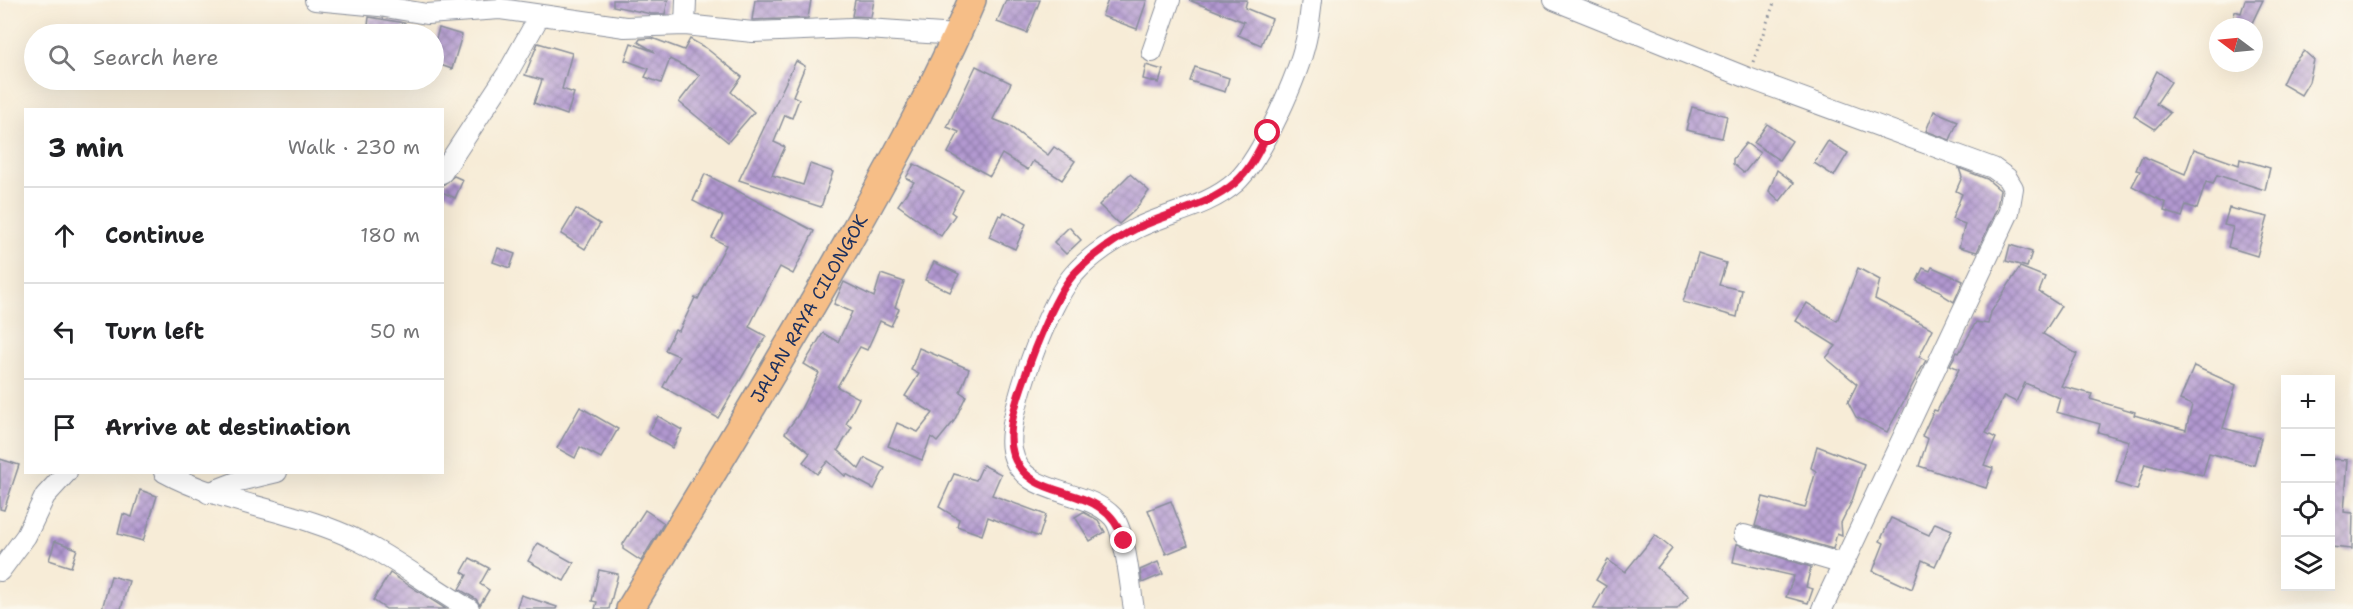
<!DOCTYPE html>
<html lang="en">
<head>
<meta charset="utf-8">
<style>
  body { margin:0; font-family:"Shantell Sans",sans-serif; background:#f6f6f6; color:#202124 }
  .controls { position:absolute; right:18px; bottom:18px; display:grid; overflow:hidden; border-radius:0px; box-shadow:0 6px 24px #0002 }
  .controls button { width:54px; height:54px; display:grid; place-items:center; padding:0; border:0; border-bottom:2px solid #e0e0e0; background:#fff; color:#202124; font:30px sans-serif }
  .compass { position:absolute; left:2209px; top:18px; width:54px; height:54px; border-radius:50%; background:#fff; box-shadow:0 6px 24px #0002; rotate:286deg }
  .stop { position:absolute; width:18px; height:18px; margin:-14px; border:4px solid #e11d48; border-radius:50%; background:#fff }
  .stop.end { background:#e11d48; border-color:#fff; box-shadow:0 2px 6px #0008 }
  .list { margin:0; padding:0; list-style:none }
  h2 { display:flex; justify-content:space-between; align-items:center; height:78px; margin:0; padding:0 24px; font-size:26px }
  h2 small { font-size:20px; font-weight:400; color:#757577 }
  .list li { display:grid; grid-template-columns:39px 1fr auto; gap:18px; align-items:center; box-sizing:border-box; height:96px; padding:0 24px; border-top:2px solid #e0e0e0 }
  .list b { display:block; font-size:22px; white-space:nowrap }
  .list em { font-size:20px; font-style:normal; color:#757577 }
  .icon { flex:none; width:33px; height:33px; fill:none; stroke:currentColor; stroke-width:2; stroke-linecap:round; stroke-linejoin:round }
  .map { position:relative; flex:none; width:2353px; height:609px; overflow:hidden }
  .search { position:absolute; background:#fff; box-shadow:0 6px 24px #0002; left:24px; top:24px; width:420px; height:66px; display:flex; align-items:center; gap:15px; box-sizing:border-box; padding:0 21px; border-radius:33px; color:#757577; font-size:22px }
  .panel { position:absolute; background:#fff; box-shadow:0 6px 24px #0002; left:24px; top:108px; width:420px; height:366px; border-radius:0px }
  .map>svg:first-child { display:block }
  .building { fill:url(#building-cross-hatch) }
  .lines { fill:none; stroke-linecap:round; stroke-linejoin:round }
  .minor-casing { stroke:#898e9a; stroke-width:22 }
  .highway-casing { stroke:#898e9a; stroke-width:30 }
  .path { stroke:#898e9a; stroke-width:3; stroke-dasharray:1.5 4.5; stroke-linecap:butt }
  .minor { stroke:#fff; stroke-width:20 }
  .highway { stroke:#f6be87; stroke-width:27 }
  .route { stroke:#e11d48; stroke-width:8 }
  .labels { text-anchor:middle; dominant-baseline:central; stroke-width:5; stroke-linejoin:round; paint-order:stroke }
  .street-label { font-size:18px; fill:#1b2f5e; stroke:#fbf7ec }
</style>
</head>
<body>
<div class="map">
<svg width="2353" height="609" viewBox="0 0 2353 609">
  <defs>
    <pattern id="building-cross-hatch" width="8" height="8" patternUnits="userSpaceOnUse" patternTransform="scale(1.5)"><rect width="8" height="8" fill="#b299d0"/><path d="M0 0l8 8M0 8l8-8" fill="none" stroke="#907dac"/></pattern>
  </defs>
  <rect width="100%" height="100%" fill="#fbf7ec"/>
  <filter id="ink" filterUnits="userSpaceOnUse"><feTurbulence type="fractalNoise" baseFrequency=".0167" numOctaves="2"/><feDisplacementMap in="SourceGraphic" scale="12" xChannelSelector="R" yChannelSelector="G"/><feConvolveMatrix kernelMatrix="1 2 1 2 8 2 1 2 1" color-interpolation-filters="sRGB"/></filter>
  <filter id="wash" filterUnits="userSpaceOnUse"><feTurbulence type="fractalNoise" baseFrequency=".008" numOctaves="4" result="noise"/><feDisplacementMap in="SourceGraphic" scale="24" xChannelSelector="R" yChannelSelector="G"/><feGaussianBlur stdDeviation="1.35" result="paint"/><feColorMatrix in="noise" values="0 0 0 0 0 0 0 0 0 0 0 0 0 0 0 0 0 1.4 0 .05"/><feComposite in="paint" operator="in"/></filter>
  <g filter="url(#wash)">
    <rect width="100%" height="100%" fill="#f7ecd7"/>
    <g id="blocks">
      <g class="building">
        <polygon points="613,0 668,0 665,14 651,14 613,6"/>
        <polygon points="755,0 811,0 808,18 752,20"/>
        <polygon points="855,0 874,0 871,17 852,16"/>
        <polygon points="1006,0 1040,0 1027,33 997,22"/>
        <polygon points="1108,0 1147,0 1137,29 1102,16"/>
        <polygon points="1189,0 1247,0 1245,8 1272,19 1261,45 1238,35 1244,22"/>
        <polygon points="2245,0 2263,0 2250,27 2232,27 2235,11 2241,13"/>
        <polygon points="369,17 405,23 403,34 367,34"/>
        <polygon points="439,28 462,35 452,69 434,63 434,46"/>
        <polygon points="652,38 684,50 690,39 706,48 742,77 731,92 754,112 728,142 679,102 700,75 670,59 661,83 645,77 649,69 625,60 631,43 655,52 638,42 640,39"/>
        <polygon points="538,43 572,53 562,89 574,93 567,115 534,103 542,80 525,75"/>
        <polygon points="2304,51 2314,60 2309,82 2301,95 2282,84 2290,67"/>
        <polygon points="796,61 805,66 793,96 799,99 792,118 785,115 774,142 785,147 772,175 803,185 810,164 833,172 821,207 739,180"/>
        <polygon points="1146,65 1163,70 1159,83 1143,79"/>
        <polygon points="976,66 1011,83 993,119 1008,125 1048,155 1054,147 1075,161 1062,180 1033,161 1028,170 1002,154 990,176 948,153 959,132 947,127"/>
        <polygon points="1195,67 1229,78 1225,92 1190,81"/>
        <polygon points="2157,71 2171,82 2156,104 2170,113 2155,129 2134,116"/>
        <polygon points="1692,107 1727,116 1722,138 1686,130"/>
        <polygon points="1934,111 1958,121 1950,140 1926,131"/>
        <polygon points="1767,124 1792,141 1779,160 1754,143"/>
        <polygon points="1828,141 1848,153 1834,176 1814,163"/>
        <polygon points="1746,143 1760,153 1744,173 1733,164 1733,159"/>
        <polygon points="2194,149 2239,165 2240,159 2270,168 2265,190 2217,175 2213,184 2206,182 2197,209 2186,205 2182,217 2164,211 2166,203 2132,186 2140,171 2136,170 2142,156 2185,174"/>
        <polygon points="914,164 963,190 951,212 955,215 941,236 898,205 914,182 906,178"/>
        <polygon points="1959,168 1987,179 2000,190 1997,208 1977,252 1959,247 1965,224 1952,219 1962,194 1956,191 1962,177"/>
        <polygon points="1777,170 1794,183 1780,201 1769,191"/>
        <polygon points="705,174 814,231 793,274 780,267 768,289 749,327 766,336 718,418 663,387 679,356 665,350 675,330 679,331 695,298 698,299 726,245 712,238 723,216 693,201"/>
        <polygon points="1130,174 1149,191 1134,211 1119,224 1099,205"/>
        <polygon points="454,176 463,180 455,198 442,192 443,185"/>
        <polygon points="2229,208 2268,217 2257,256 2228,247 2233,227 2224,225"/>
        <polygon points="576,209 600,224 585,249 561,234"/>
        <polygon points="1004,212 1026,224 1015,249 989,237 999,215 1002,216"/>
        <polygon points="1069,227 1081,240 1066,254 1054,242"/>
        <polygon points="2010,245 2032,252 2027,267 2006,261"/>
        <polygon points="498,248 515,254 510,268 493,262"/>
        <polygon points="1698,254 1726,263 1719,285 1742,290 1737,317 1683,302"/>
        <polygon points="934,262 959,274 950,292 925,280"/>
        <polygon points="1932,267 1963,281 1954,302 1941,294 1942,292 1917,281 1923,268 1930,271"/>
        <polygon points="2020,267 2045,277 2039,292 2061,306 2043,334 2077,354 2061,386 2092,394 2090,399 2135,412 2134,415 2186,430 2192,405 2180,400 2194,366 2236,385 2223,428 2261,438 2254,465 2209,453 2203,475 2165,466 2164,469 2145,464 2137,490 2116,483 2129,441 2098,432 2100,424 2056,412 2060,398 2025,383 2016,402 2004,396 1986,433 1996,438 1984,465 1993,468 1986,488 1919,466 1928,439 1922,436 1934,410 1937,411 1959,369 1950,365 1957,352 1959,353 1976,322 1988,324 1991,312"/>
        <polygon points="1858,268 1880,280 1875,299 1933,329 1919,357 1926,360 1887,432 1856,417 1848,402 1857,384 1826,358 1836,346 1796,321 1807,303 1837,321"/>
        <polygon points="881,274 904,282 895,307 899,309 891,326 880,321 867,350 860,347 837,387 859,398 846,424 852,427 838,450 859,469 865,458 885,468 874,489 846,474 845,476 828,461 817,474 803,462 810,453 785,433 798,415 819,373 804,364 823,333 838,342 852,312 834,304 844,282 874,297"/>
        <polygon points="919,348 969,369 960,392 966,396 954,421 937,442 931,437 922,460 888,446 897,423 918,432 933,413 905,396 919,374 911,370"/>
        <polygon points="580,407 618,429 601,458 580,447 575,458 557,448"/>
        <polygon points="658,416 682,430 672,448 648,434"/>
        <polygon points="1817,446 1864,464 1852,501 1841,523 1842,535 1837,533 1833,549 1755,526 1763,497 1805,508 1816,471 1811,468"/>
        <polygon points="0,459 19,465 4,510 0,509"/>
        <polygon points="2331,459 2348,460 2344,512 2353,513 2352,549 2331,547"/>
        <polygon points="983,465 1001,474 992,495 1046,515 1039,537 988,517 982,535 957,526 959,519 939,507 954,474 976,480"/>
        <polygon points="140,490 157,496 143,541 118,534 123,514 132,517"/>
        <polygon points="1171,501 1188,545 1166,554 1148,510"/>
        <polygon points="645,510 664,523 641,561 623,549 623,544"/>
        <polygon points="1083,512 1098,520 1105,532 1090,541 1075,517"/>
        <polygon points="1891,518 1929,535 1935,523 1952,530 1935,566 1922,560 1912,589 1873,571 1884,543 1880,541"/>
        <polygon points="1655,535 1672,549 1657,568 1689,596 1677,609 1593,609 1606,586 1596,580 1608,560 1625,572"/>
        <polygon points="55,541 77,549 71,567 49,560"/>
        <polygon points="538,543 574,563 564,581 528,561"/>
        <polygon points="1737,544 1811,567 1806,587 1813,589 1808,603 1786,597 1794,576 1733,562"/>
        <polygon points="470,558 489,568 480,584 489,590 480,605 476,599 459,589 467,575 462,572"/>
        <polygon points="1158,562 1163,574 1142,583 1140,570"/>
        <polygon points="599,570 618,574 609,609 595,609 597,602 592,601"/>
        <polygon points="390,573 399,579 446,609 386,609 373,600"/>
        <polygon points="111,576 129,581 121,609 102,609"/>
        <polygon points="521,595 557,607 556,609 516,609"/>
      </g>
    </g>
  </g>
  <g filter="url(#ink)">
    <use href="#blocks" fill-opacity="0" stroke="#898e9a" stroke-width="1.5"/>
    <g class="lines">
      <defs>
        <g id="minor">
          <polyline points="315,0 379,6 427,14 500,9 625,27 685,25 753,32 852,28 957,35"/>
          <polyline points="1554,0 1748,78 1993,168 2007,178 2013,188 2009,212 1822,609"/>
          <polyline points="685,25 686,0"/>
          <polyline points="1152,52 1170,0"/>
          <polyline points="442,173 507,74 540,15"/>
          <path d="M164,472c62,34 133,38 195,69 37,18 73,47 110,68"/>
          <polyline points="208,493 239,481 277,472"/>
          <polyline points="1744,535 1843,564"/>
          <polyline points="0,571 26,536 45,496 67,472"/>
          <path d="M1134,609c-4,-21 -8,-78 -21,-92 -29,-31 -92,-19 -101,-67 -7,-34 38,-151 63,-177 15,-17 42,-35 62,-45 33,-16 71,-21 99,-46 26,-24 62,-106 70,-142 3,-13 4,-27 6,-40"/>
        </g>
        <g id="highway">
          <path id="s1" d="M630,609c73,-120 146,-240 216,-363 45,-80 90,-161 126,-246"/>
        </g>
      </defs>
      <use href="#minor" class="minor-casing"/>
      <use href="#highway" class="highway-casing"/>
      <polyline class="path" points="1753,62 1775,0"/>
      <use href="#minor" class="minor"/>
      <use href="#highway" class="highway"/>
    </g>
  </g>
  <g class="lines" filter="url(#ink)">
    <path class="route" d="M1124,541c-20,-64 -92,-33 -111,-87 -8,-23 5,-58 13,-80 8,-25 31,-83 49,-101 16,-17 42,-35 62,-45 33,-16 71,-21 99,-46 15,-13 23,-32 32,-49"/>
  </g>
  <g class="labels">
    <g class="street-label">
      <text stroke="none"><textPath href="#s1" startOffset="350">JALAN RAYA CILONGOK</textPath></text>
    </g>
  </g>
</svg>
<div class="controls">
<button>+</button>
<button>−</button>
<button><svg class="icon" aria-label="locate" viewBox="0 0 24 24"><circle cx="12" cy="12" r="6"/><path d="M12 2v4M12 18v4M2 12h4M18 12h4"/></svg></button>
<button><svg class="icon" aria-label="layers" viewBox="0 0 24 24"><path d="M12 4l9 5-9 5-9-5zM3 14l9 5 9-5"/></svg></button>
</div>
<svg class="compass" viewBox="-18 -18 36 36"><path d="M0-13l5 13h-10z" fill="#e53935"/><path d="M0 13l5-13h-10z" fill="#757577"/></svg>
<div class="stop" style="left:1268px;top:133px"></div>
<div class="stop end" style="left:1124px;top:541px"></div>
<div class="search"><svg class="icon" aria-label="search" viewBox="0 0 24 24"><circle cx="10" cy="10" r="6"/><path d="M15 15l6 6"/></svg>Search here</div>
<section class="panel">
<h2>3 min<small>Walk · 230 m</small></h2>
<ul class="list">
<li><svg class="icon" aria-label="ahead" viewBox="0 0 24 24"><path d="M12 20V5M6 11l6-6 6 6"/></svg><div><b>Continue</b></div><em>180 m</em></li>
<li><svg class="icon" aria-label="left" viewBox="0 0 24 24"><path d="M17 20v-9H6M10 6l-5 5 5 5"/></svg><div><b>Turn left</b></div><em>50 m</em></li>
<li><svg class="icon" aria-label="arrive" viewBox="0 0 24 24"><path d="M6 21V4h12l-3 4 3 4H6"/></svg><div><b>Arrive at destination</b></div></li>
</ul>
</section>
</div>
</body>
</html>
